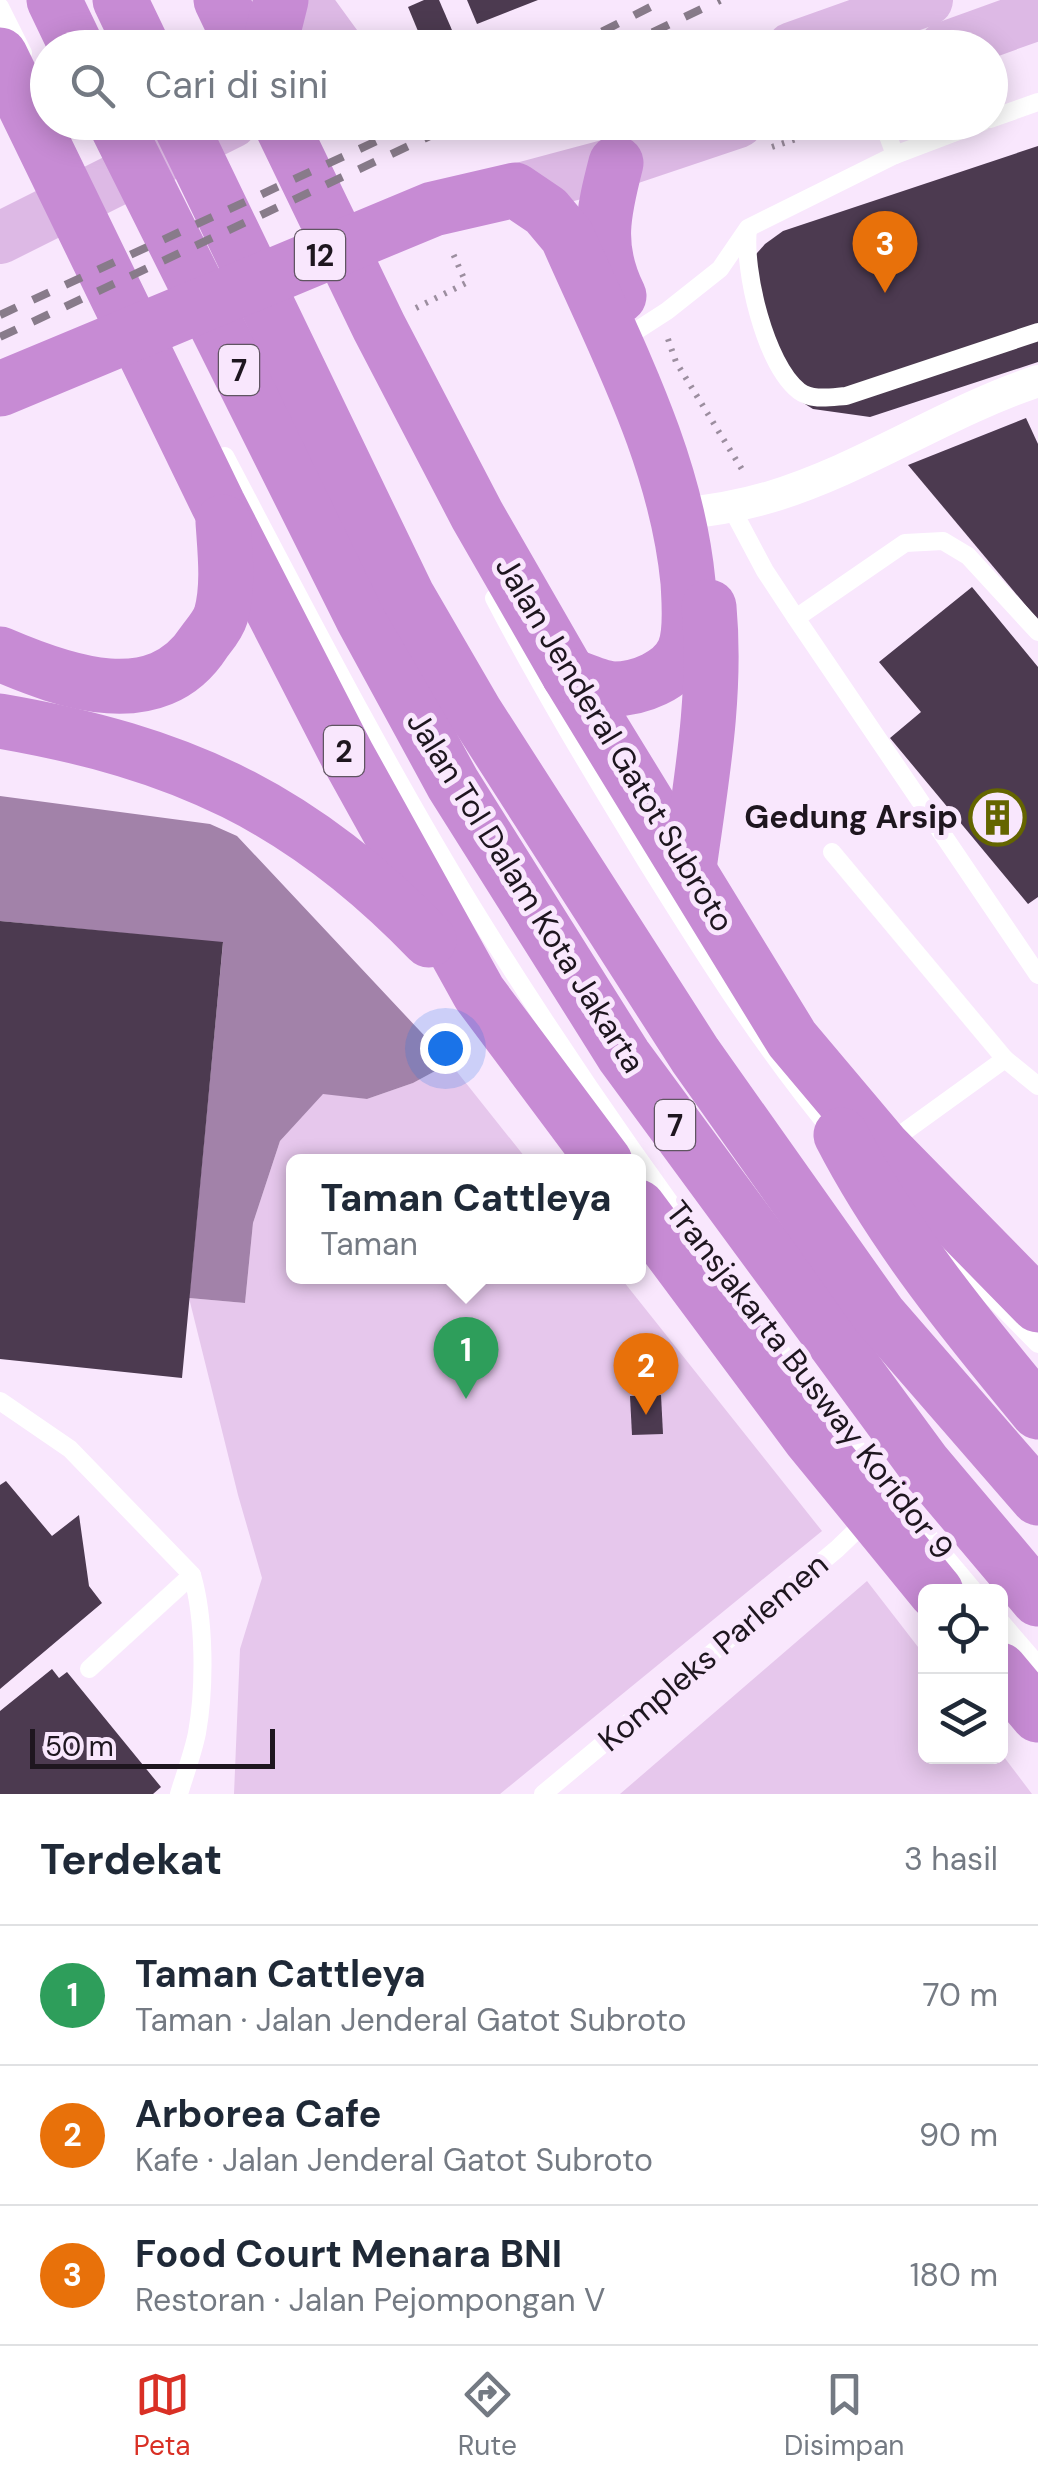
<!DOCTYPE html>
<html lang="id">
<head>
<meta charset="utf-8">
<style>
  body { margin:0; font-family:"DM Sans",sans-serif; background:#f2f2f3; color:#1f2937 }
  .controls { position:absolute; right:30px; bottom:30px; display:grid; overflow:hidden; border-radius:15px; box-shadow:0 5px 25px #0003 }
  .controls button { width:90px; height:90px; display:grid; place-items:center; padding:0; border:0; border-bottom:2px solid #e0e1e3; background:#fff; color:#1f2937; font:50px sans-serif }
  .scale { position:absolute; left:30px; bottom:25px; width:245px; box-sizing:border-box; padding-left:10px; border:5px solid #1e161f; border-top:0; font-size:28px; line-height:35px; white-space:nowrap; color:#1e161f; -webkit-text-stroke:8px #f9e7fd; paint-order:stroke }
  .you { position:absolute; left:445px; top:1048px; width:35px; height:35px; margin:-25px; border:8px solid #fff; border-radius:50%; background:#1a73e8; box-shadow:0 0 0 15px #1a73e833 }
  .badge { display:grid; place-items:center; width:65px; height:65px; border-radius:50%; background:#d93025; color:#fff; font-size:32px; font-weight:700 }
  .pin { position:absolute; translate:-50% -82px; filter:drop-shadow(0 2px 5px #0008) }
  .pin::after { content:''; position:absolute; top:52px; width:35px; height:30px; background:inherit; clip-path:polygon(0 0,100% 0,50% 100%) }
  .popup { position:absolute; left:286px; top:1154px; width:360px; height:130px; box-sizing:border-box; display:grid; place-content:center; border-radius:15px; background:#fff; filter:drop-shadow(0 2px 8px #0005); font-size:32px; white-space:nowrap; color:#747a83 }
  .popup b { font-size:38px; color:#1f2937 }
  .popup::after { content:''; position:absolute; left:50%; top:100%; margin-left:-20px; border:20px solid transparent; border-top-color:#fff }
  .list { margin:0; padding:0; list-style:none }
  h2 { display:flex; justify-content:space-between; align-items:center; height:130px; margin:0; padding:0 40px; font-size:42px }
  h2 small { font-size:32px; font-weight:400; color:#747a83 }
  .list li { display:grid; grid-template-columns:65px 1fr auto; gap:30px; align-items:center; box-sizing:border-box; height:140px; padding:0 40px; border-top:2px solid #e0e1e3 }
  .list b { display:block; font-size:38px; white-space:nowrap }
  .list p { margin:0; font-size:32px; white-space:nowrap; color:#747a83 }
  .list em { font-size:32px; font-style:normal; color:#747a83 }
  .icon { flex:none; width:55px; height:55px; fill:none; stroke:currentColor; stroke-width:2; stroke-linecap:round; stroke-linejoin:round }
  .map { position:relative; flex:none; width:1038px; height:1794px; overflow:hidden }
  .search { position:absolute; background:#fff; box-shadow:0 5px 25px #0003; left:30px; right:30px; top:30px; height:110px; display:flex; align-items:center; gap:25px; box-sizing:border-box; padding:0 35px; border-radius:55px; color:#747a83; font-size:38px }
  .sheet { height:550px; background:#fff }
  nav { display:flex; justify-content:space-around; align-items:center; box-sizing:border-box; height:140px; border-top:2px solid #e0e1e3; background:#fff; font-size:28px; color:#747a83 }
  nav a { display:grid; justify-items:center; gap:5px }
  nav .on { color:#d93025 }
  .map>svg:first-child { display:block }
  .green { fill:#e6c7ec }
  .water { fill:#a282a9 }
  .building { fill:#4c3a50 }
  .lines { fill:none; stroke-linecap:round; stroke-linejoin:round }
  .path { stroke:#9c8e9f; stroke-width:6; stroke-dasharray:2.5 8; stroke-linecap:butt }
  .lane { stroke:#fff; stroke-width:18 }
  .street { stroke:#fff; stroke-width:32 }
  .primary { stroke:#ddb9e5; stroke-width:52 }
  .highway { stroke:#c78bd4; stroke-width:55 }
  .rail { stroke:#887b8a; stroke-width:8; stroke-dasharray:18 18; stroke-linecap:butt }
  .labels { text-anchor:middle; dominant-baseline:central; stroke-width:10; stroke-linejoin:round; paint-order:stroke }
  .shield { fill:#f9e7fd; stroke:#605562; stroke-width:2.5 }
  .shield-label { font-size:30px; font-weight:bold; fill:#1e161f }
  .street-label { font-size:32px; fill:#1e161f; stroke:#f9e7fd }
  .poi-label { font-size:32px; font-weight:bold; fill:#1e161f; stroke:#f9e7fd; text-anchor:end }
</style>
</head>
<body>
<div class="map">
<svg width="1038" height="1794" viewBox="0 0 1038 1794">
  <rect width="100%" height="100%" fill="#f9e7fd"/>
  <g class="green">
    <polygon points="450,1063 528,1161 294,1162 294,1276 620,1277 822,1531 500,1794 234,1794 240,1649 262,1578 238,1495 189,1298 245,1303 253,1223 280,1141 323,1093 367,1099 413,1083"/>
    <polygon points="867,1581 925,1656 926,1756 1000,1756 1001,1753 1032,1794 620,1794"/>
  </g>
  <polygon class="water" points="0,796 210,824 237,836 450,1063 413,1083 367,1099 323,1094 280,1141 253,1223 245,1303 189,1298 223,943 0,921"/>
  <g class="building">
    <polygon points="424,0 439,0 458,44 425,48 408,7"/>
    <polygon points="467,0 538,0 477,24"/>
    <polygon points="1038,146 1038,362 870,417 813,409 792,396 777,375 749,262 765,244 783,231"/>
    <polygon points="1026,418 1038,444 1038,620 908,465"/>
    <polygon points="972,587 1038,667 1038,897 1028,904 890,738 921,712 879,662"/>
    <polygon points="0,921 223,942 182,1378 0,1359"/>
    <polygon points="661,1395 663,1434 632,1435 630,1396"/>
    <polygon points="6,1481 52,1536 79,1515 89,1586 102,1603 0,1689 0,1485"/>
    <polygon points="52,1669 59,1678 67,1672 161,1787 153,1794 0,1794 0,1711"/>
  </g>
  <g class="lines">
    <g class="path">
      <polyline points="772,147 847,122"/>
      <polyline points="416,308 466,283 451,249"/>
      <polyline points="668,339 676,362 743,471"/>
    </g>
    <g class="lane">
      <polyline points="0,7 23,53"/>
      <polyline points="990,119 1038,102"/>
      <polyline points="875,122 888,136 895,155"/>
      <path d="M748,229c-5,41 17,135 51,162 13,10 32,6 47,5l192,-64"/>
      <polyline points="618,338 636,331 667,311 720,269 748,228 895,155 982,122"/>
      <path d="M225,456c80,152 159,306 248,452 148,240 320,469 502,684"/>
      <polyline points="731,507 765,571 796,618 1038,975"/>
      <path d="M494,598c47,90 99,176 152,263 59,95 118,189 190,275"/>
      <polyline points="796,618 905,543 943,541 968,556 1038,632"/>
      <polyline points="832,852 1005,1059"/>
      <polyline points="886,1145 1005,1059 1038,1086"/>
      <polyline points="930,1234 1038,1344"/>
      <path d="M0,1401l70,48 122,126c13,44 13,113 5,158 -4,20 -12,41 -18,61"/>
      <polyline points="1000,1621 1038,1665"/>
      <polyline points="89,1669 192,1575"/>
      <polyline points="543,1794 837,1549 867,1520"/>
    </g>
    <path class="street" d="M679,514c31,-3 61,-8 91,-17 93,-28 175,-85 268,-116"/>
    <g class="primary">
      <polyline points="303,0 338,48"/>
      <polyline points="792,48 927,0"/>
      <polyline points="944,48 1038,14"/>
      <polyline points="515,190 616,163 738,122"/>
      <polyline points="0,238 232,122"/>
    </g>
    <g class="highway">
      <polyline points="54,0 77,48"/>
      <polyline points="120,0 143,48"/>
      <polyline points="221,0 244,48"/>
      <polyline points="269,48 281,0"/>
      <polyline points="0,55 218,504 347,755 479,993 605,1162"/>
      <polyline points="115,122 362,617 453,784 624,1056 924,1464 1038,1599"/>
      <polyline points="179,122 407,595 475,712 695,1055 879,1315 1038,1498"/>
      <polyline points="280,122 379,327 477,515 569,675 792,1039 883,1147 1038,1305"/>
      <path d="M616,163c-13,50 -21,85 3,133"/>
      <path d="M0,389l433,-180 82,-19 31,21 21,25c49,112 109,222 121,346 1,20 4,50 -4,69 -11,25 -45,38 -71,38 -13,-1 -30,-9 -44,-14"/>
      <path d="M0,654c65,28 157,61 204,-12 6,-8 14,-17 17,-27 8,-29 4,-63 2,-93"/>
      <path d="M0,721c180,31 301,86 429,219"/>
      <path d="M689,868c12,-87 28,-173 20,-261"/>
      <path d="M841,1135c52,101 125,190 197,277"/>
      <polyline points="638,1207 810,1438 936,1592"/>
      <polyline points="1000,1670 1038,1715"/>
    </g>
    <g class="rail">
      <polyline points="570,48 664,0"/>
      <polyline points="620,48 720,0"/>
      <polyline points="0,315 418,122"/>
      <polyline points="0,337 460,122"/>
    </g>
  </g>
  <defs>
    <symbol id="building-ring" viewBox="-11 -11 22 22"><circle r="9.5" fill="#f9e7fd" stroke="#646500" stroke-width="1.5"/><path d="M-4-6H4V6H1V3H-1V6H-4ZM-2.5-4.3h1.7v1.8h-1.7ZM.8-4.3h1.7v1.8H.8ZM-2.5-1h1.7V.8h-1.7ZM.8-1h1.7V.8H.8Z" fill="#646500"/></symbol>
  </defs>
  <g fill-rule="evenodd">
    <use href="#building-ring" x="966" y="786" width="63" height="63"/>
  </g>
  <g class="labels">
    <g class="shield">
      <rect x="295" y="230" width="50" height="50" rx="8"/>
      <rect x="219" y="345" width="40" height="50" rx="8"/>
      <rect x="324" y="726" width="40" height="50" rx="8"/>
      <rect x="655" y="1100" width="40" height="50" rx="8"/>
    </g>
    <g class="shield-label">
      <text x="320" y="255">12</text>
      <text x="239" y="370">7</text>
      <text x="344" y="751">2</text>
      <text x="675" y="1125">7</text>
    </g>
    <g class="street-label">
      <text transform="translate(615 744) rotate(59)">Jalan Jenderal Gatot Subroto</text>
      <text transform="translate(526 892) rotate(58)">Jalan Tol Dalam Kota Jakarta</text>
      <text transform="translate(810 1380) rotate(52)">Transjakarta Busway Koridor 9</text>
      <text transform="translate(713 1652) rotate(-40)">Kompleks Parlemen</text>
    </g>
    <g class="poi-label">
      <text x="958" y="817">Gedung Arsip</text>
    </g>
  </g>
</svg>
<div class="controls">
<button><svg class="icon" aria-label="locate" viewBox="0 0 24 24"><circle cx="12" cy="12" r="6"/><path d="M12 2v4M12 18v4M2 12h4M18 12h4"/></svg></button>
<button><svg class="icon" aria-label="layers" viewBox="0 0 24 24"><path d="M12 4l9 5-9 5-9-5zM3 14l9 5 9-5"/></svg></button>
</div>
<div class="scale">50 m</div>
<div class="you"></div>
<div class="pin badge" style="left:466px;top:1399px;background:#2e9e5b">1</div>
<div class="popup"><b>Taman Cattleya</b>Taman</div>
<div class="pin badge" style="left:646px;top:1415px;background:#e8710a">2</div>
<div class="pin badge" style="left:885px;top:293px;background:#e8710a">3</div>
<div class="search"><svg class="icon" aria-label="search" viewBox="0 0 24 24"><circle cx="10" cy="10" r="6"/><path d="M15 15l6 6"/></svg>Cari di sini</div>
</div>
<section class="sheet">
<h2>Terdekat<small>3 hasil</small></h2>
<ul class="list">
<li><span class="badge" style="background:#2e9e5b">1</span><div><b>Taman Cattleya</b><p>Taman · Jalan Jenderal Gatot Subroto</p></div><em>70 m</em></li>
<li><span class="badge" style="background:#e8710a">2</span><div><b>Arborea Cafe</b><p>Kafe · Jalan Jenderal Gatot Subroto</p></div><em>90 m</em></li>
<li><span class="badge" style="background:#e8710a">3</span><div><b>Food Court Menara BNI</b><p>Restoran · Jalan Pejompongan V</p></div><em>180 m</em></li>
</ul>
</section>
<nav>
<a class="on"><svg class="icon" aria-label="map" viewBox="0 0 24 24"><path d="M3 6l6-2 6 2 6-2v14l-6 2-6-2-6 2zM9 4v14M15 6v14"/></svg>Peta</a>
<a><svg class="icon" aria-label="directions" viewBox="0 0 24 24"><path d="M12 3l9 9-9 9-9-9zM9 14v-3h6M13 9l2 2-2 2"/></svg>Rute</a>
<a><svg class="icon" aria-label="saved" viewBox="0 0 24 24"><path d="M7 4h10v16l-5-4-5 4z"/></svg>Disimpan</a>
</nav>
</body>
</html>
